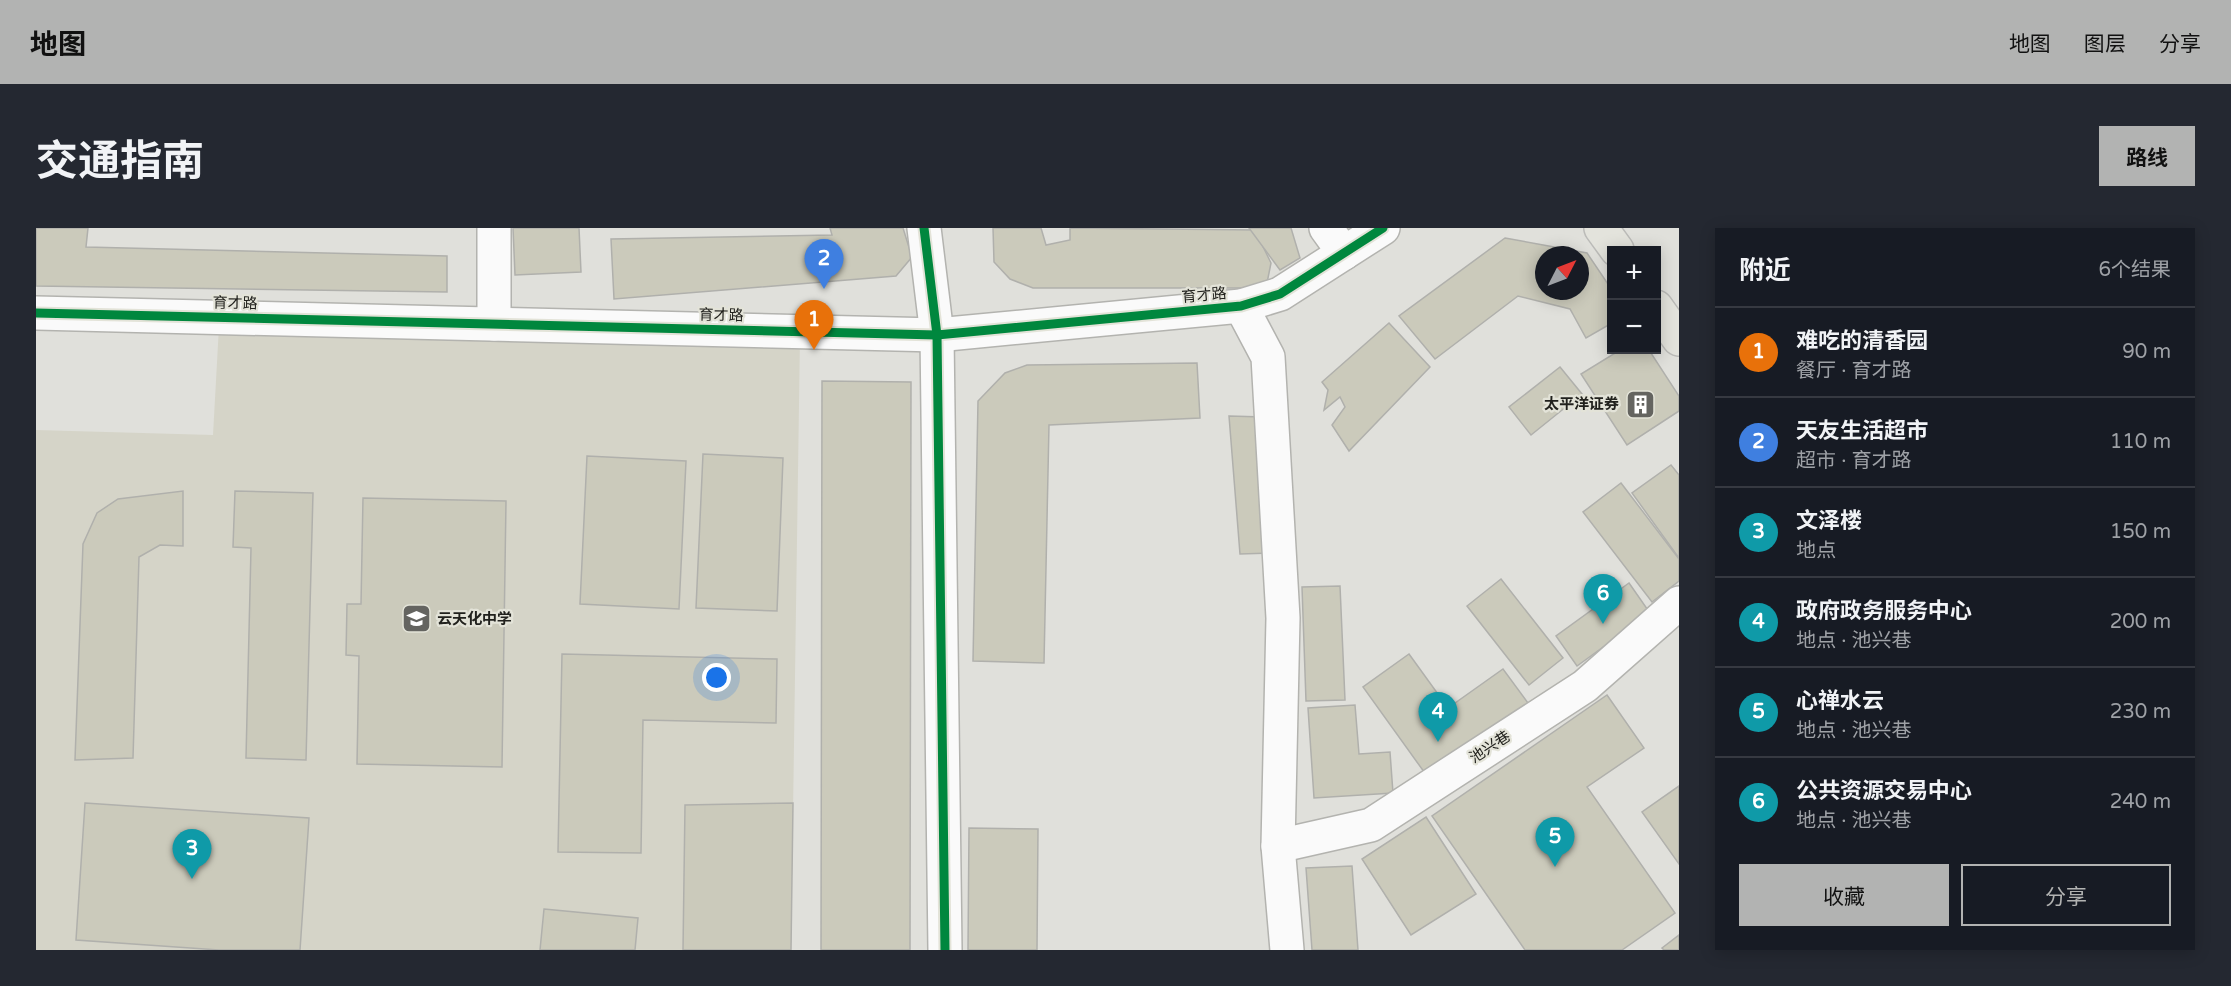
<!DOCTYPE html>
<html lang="zh">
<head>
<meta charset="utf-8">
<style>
  body { margin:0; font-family:"Varela Round","Noto Sans SC",sans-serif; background:#242831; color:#f1f3f6 }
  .controls { position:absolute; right:18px; top:18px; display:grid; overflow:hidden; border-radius:0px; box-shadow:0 3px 15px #0003 }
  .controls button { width:54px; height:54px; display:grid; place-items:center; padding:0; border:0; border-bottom:2px solid #363941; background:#171b24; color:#f1f3f6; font:30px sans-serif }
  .compass { position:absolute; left:1499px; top:18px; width:54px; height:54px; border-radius:50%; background:#171b24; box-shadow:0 3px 15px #0003; rotate:48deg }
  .you { position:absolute; left:681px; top:450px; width:21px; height:21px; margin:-15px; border:4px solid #fff; border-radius:50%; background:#1a73e8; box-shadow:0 0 0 9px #1a73e833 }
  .badge { display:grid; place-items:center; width:39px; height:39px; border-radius:50%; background:#b2b3b2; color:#fff; font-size:20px; font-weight:700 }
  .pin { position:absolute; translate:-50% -50px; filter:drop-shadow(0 2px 3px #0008) }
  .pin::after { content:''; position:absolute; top:32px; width:21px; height:18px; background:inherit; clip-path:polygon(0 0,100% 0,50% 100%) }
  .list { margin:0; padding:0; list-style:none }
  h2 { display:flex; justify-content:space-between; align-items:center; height:78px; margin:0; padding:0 24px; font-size:26px }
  h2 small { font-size:20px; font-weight:400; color:#9ea1a6 }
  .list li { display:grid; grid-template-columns:39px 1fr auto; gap:18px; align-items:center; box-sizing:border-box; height:90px; padding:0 24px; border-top:2px solid #363941 }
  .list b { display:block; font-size:22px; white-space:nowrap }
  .list p { margin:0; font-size:20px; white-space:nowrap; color:#9ea1a6 }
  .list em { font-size:20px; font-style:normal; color:#9ea1a6 }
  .actions { display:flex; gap:12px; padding:18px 24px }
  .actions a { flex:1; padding:14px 0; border:2px solid #b2b3b2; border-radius:0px; text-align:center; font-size:21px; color:#b2b3b2 }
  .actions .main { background:#b2b3b2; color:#111 }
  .map { position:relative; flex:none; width:1643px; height:722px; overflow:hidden; border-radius:0px }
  header { display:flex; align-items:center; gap:36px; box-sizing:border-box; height:84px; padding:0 30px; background:#b2b3b2; color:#111 }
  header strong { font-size:28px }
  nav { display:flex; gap:33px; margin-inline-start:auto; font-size:21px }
  .intro { display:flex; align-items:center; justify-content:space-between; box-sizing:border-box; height:144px; padding:0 36px }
  h1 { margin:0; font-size:42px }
  .button { padding:15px 27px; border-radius:0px; background:#b2b3b2; color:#111; font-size:21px; font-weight:700 }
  main { display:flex; gap:36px; padding:0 36px }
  aside { flex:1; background:#171b24; border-radius:0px; box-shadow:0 3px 15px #0003 }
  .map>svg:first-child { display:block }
  .built { fill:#d5d4c8 }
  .building { fill:#cbcabb; stroke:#b0b0ac; stroke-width:1.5; fill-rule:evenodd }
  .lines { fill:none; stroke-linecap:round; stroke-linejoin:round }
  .minor-casing { stroke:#b3b3af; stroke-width:36 }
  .major-casing { stroke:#bbbbb8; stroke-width:36 }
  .minor { stroke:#fafafa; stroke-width:33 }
  .major { stroke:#e3e3dc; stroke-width:33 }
  .cycleway-casing { stroke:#e3e3d8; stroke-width:13 }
  .cycleway { stroke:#00873e; stroke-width:9 }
  .labels { text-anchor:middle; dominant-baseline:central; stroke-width:4.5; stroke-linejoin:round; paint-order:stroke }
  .street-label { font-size:15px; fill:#21211d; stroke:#e3e3d8 }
  .poi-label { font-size:15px; font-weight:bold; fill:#21211d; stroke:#e3e3d8; text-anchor:end }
</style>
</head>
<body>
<header>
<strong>地图</strong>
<nav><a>地图</a><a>图层</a><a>分享</a></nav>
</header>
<div class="intro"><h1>交通指南</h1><a class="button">路线</a></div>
<main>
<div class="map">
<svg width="1643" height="722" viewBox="0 0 1643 722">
  <rect width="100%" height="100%" fill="#e0e0db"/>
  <polygon class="built" points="183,98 764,108 755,722 0,722 0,202 177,207"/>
  <g class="building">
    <polygon points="0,0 52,0 50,19 411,28 411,64 0,58"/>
    <polygon points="477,0 543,0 545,44 479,47"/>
    <polygon points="794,0 867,0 876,29 860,48 578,71 575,11 796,7"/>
    <polygon points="957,0 1005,0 1010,17 1034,12 1034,0 1219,2 1235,35 1230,60 997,60 974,51 958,34"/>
    <polygon points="1213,0 1255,0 1264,30 1244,42"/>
    <path d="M1469,10l82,15 25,37v33l-26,15 -16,-29 -52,-13 -83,63 -36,-43zM1508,27h36v36h-36z"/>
    <polygon points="1353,95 1394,139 1313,223 1296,197 1309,179 1304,169 1288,182 1292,162 1286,154"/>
    <polygon points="1584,122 1613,122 1643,168 1643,183 1591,217 1545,146"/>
    <polygon points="1161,135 1164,190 1013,197 1008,435 937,433 942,173 969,145 991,137"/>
    <polygon points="1524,139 1546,166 1495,207 1473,179"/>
    <polygon points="786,153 875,154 874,722 785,722"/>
    <polygon points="1193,188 1227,189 1237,325 1204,326"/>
    <polygon points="667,226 747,230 741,383 660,380"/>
    <polygon points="551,228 650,233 643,381 544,376"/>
    <polygon points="1635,237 1643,247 1643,330 1596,265"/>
    <polygon points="1585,255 1643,331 1643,353 1616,374 1547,284"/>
    <polygon points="147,263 147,318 124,317 103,329 97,530 39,532 47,316 61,285 82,271"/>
    <polygon points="199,263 277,265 270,532 210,530 215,320 197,319"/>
    <polygon points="327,270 470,273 466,539 321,536 323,428 310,427 311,376 325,376"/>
    <polygon points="1465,351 1527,430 1493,457 1431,378"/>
    <polygon points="1593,355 1614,385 1541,438 1520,408"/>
    <polygon points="1304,358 1309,472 1270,473 1266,359"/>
    <polygon points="526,426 741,431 740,495 607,492 605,625 522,624"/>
    <polygon points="1373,426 1412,480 1467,441 1492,475 1391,548 1327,459"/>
    <polygon points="1571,467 1608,520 1551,559 1639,685 1586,722 1489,722 1396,588"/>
    <polygon points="1319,477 1323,526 1354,524 1357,565 1278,570 1272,480"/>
    <polygon points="1643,558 1643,636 1606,584"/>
    <polygon points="49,575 273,590 264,722 183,722 40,712"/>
    <polygon points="757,575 755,722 647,722 649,577"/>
    <polygon points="1390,589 1440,666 1375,707 1326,631"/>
    <polygon points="933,600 1002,601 1001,722 932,722"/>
    <polygon points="1316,638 1322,722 1276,722 1270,640"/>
    <polygon points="508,681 602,690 599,722 504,722"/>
    <polygon points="1643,707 1643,722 1628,722 1626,720"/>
  </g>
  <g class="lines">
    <defs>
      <g id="minor">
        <polyline points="458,0 458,96"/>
        <polyline points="888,0 901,107 909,722"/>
        <polyline points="1290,0 1308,25"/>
        <polyline points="1205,78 1232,129 1247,390 1242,618 1251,722"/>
        <polyline points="0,85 901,107 1205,78 1244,66 1347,0"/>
        <polyline points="1242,618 1335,597 1549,458 1643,375"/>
      </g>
      <g id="major">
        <polyline points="1565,0 1581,22"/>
        <polyline points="1620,79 1643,111"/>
      </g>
    </defs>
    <use href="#minor" class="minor-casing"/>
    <use href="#major" class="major-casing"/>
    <use href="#minor" class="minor"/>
    <use href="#major" class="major"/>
    <defs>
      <g id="cycleway">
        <polyline points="888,0 901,107 909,722"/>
        <polyline points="0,85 901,107 1205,78 1244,66 1347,0"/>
      </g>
    </defs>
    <use href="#cycleway" class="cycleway-casing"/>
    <use href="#cycleway" class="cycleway"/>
  </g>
  <defs>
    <symbol id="building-square" viewBox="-11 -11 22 22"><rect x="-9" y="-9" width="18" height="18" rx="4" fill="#646460" stroke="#e3e3d8"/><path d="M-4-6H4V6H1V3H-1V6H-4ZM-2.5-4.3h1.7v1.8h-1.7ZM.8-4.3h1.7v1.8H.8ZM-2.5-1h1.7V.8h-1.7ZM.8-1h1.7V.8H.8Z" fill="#fff"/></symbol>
    <symbol id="school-square" viewBox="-11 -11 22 22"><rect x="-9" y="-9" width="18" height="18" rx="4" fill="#646460" stroke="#e3e3d8"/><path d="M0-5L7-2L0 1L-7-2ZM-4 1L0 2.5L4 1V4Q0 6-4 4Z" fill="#fff"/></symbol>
  </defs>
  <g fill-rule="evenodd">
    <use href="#building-square" x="1588" y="160" width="33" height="33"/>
    <use href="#school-square" x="364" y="374" width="33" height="33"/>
  </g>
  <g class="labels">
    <g class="street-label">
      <text transform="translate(1168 67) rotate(-5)">育才路</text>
      <text transform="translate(199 75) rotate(1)">育才路</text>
      <text transform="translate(685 87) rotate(1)">育才路</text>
      <text transform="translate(1454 519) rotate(-33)">池兴巷</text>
    </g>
    <g class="poi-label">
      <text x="1583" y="176">太平洋证券</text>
      <text x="401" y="391" text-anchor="start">云天化中学</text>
    </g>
  </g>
</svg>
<div class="controls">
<button>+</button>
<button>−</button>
</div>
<svg class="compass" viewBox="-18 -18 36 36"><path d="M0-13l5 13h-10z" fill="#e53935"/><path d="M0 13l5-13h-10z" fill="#9ea1a6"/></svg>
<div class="you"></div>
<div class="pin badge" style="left:778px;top:122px;background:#e8710a">1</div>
<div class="pin badge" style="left:788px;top:61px;background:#3f7fe0">2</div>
<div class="pin badge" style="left:156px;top:651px;background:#0f9aa8">3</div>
<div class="pin badge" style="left:1402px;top:514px;background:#0f9aa8">4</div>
<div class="pin badge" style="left:1519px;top:639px;background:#0f9aa8">5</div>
<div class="pin badge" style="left:1567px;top:396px;background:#0f9aa8">6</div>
</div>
<aside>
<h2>附近<small>6个结果</small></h2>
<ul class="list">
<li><span class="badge" style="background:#e8710a">1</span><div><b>难吃的清香园</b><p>餐厅 · 育才路</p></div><em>90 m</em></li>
<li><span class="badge" style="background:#3f7fe0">2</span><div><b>天友生活超市</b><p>超市 · 育才路</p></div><em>110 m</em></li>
<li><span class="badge" style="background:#0f9aa8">3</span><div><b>文泽楼</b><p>地点</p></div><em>150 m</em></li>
<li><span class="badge" style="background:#0f9aa8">4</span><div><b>政府政务服务中心</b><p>地点 · 池兴巷</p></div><em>200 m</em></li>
<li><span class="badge" style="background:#0f9aa8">5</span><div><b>心禅水云</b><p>地点 · 池兴巷</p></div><em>230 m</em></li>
<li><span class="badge" style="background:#0f9aa8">6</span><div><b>公共资源交易中心</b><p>地点 · 池兴巷</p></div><em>240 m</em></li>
</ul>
<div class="actions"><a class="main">收藏</a><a>分享</a></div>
</aside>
</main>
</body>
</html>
